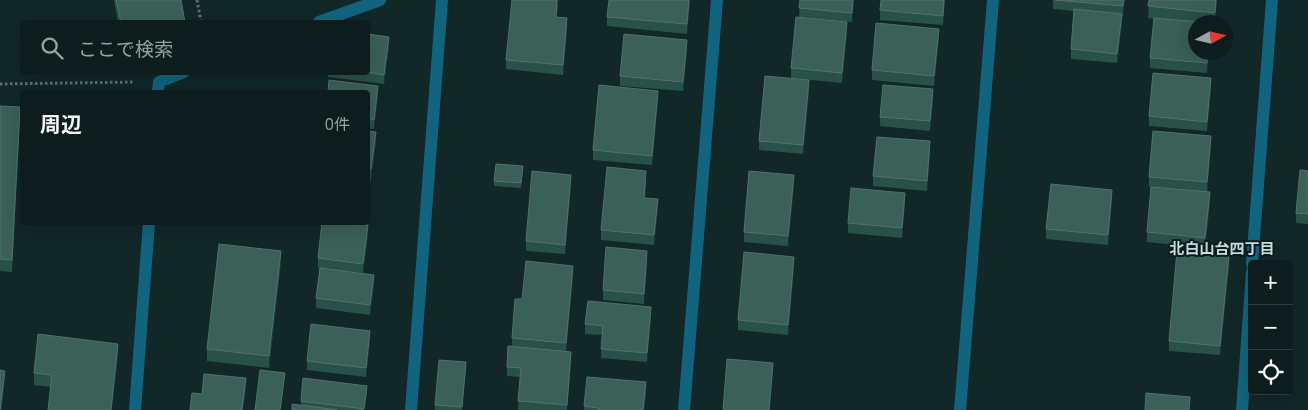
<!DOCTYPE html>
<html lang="ja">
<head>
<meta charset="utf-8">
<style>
  body { margin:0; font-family:"Open Sans","Noto Sans JP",sans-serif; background:#1b2a2b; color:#f1f3f6 }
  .controls { position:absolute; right:15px; bottom:15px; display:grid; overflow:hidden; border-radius:5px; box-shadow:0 5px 20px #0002 }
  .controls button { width:45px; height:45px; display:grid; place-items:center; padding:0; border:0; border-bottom:1px solid #2d3b3c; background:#0d1d1e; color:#f1f3f6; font:25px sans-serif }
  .compass { position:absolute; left:1188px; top:15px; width:45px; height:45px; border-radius:50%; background:#0d1d1e; box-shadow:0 5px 20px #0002; rotate:82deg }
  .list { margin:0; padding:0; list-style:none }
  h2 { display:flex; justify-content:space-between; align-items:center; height:65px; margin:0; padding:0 20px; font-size:21px }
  h2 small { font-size:16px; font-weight:400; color:#9aa2a4 }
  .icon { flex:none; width:28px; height:28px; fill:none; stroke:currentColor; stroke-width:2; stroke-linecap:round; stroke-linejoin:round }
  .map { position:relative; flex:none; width:1308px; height:410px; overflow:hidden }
  .search { position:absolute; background:#0d1d1e; box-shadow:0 5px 20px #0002; left:20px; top:20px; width:350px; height:55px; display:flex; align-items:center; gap:12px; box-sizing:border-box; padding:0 18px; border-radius:5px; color:#9aa2a4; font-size:19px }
  .panel { position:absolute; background:#0d1d1e; box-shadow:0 5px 20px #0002; left:20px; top:90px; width:350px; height:135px; border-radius:5px }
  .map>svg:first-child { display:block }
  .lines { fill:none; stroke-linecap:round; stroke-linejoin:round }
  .path { stroke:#5f7172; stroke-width:3; stroke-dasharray:2.5 2.5; stroke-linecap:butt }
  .street { stroke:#12647e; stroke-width:12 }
  .wall { fill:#285148 }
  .shaded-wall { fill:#183a35 }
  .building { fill:#3a6058; stroke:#51736c }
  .labels { text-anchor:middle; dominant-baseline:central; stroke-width:4; stroke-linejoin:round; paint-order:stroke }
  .neighbourhood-label { font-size:15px; font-weight:bold; fill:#ccd9da; stroke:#071d1f }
</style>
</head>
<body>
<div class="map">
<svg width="1308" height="410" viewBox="0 0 1308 410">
  <rect width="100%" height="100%" fill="#112728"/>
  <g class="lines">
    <g class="path">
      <polyline points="197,0 201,22"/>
      <polyline points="0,84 134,82"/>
    </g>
    <g class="street">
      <polyline points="319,22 380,0"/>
      <polyline points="158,92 159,82 184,72"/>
      <polyline points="1252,264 1272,0"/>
      <polyline points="135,410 149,222"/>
      <polyline points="411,410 442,0"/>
      <polyline points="684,410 717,0"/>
      <polyline points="960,410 993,0"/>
      <polyline points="1242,410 1252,272"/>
    </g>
  </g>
  <g class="wall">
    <polygon points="114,0 181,0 185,22 118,22"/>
    <polygon points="558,0 557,17 567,28 563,75 506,69 506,60"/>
    <polygon points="690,0 687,34 607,26 607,17"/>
    <polygon points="800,0 854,0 852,22 799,17"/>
    <polygon points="945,0 943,25 880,20 880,10"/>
    <polygon points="1053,0 1124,0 1123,16 1122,16 1122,23 1117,63 1071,59 1071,49 1074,11 1053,9"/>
    <polygon points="1149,0 1217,0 1215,22 1196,22 1196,52 1209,52 1207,73 1150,68 1150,58 1154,19 1148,18"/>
    <polygon points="847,32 842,83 791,78 791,68"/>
    <polygon points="939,38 934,86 872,80 872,70"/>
    <polygon points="389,46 384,84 328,77 328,72 368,72"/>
    <polygon points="687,50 683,91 620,86 620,76"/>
    <polygon points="1211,88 1207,131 1149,126 1149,116"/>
    <polygon points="809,90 803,154 759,150 759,141"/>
    <polygon points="368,92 378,95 374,129 368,129"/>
    <polygon points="933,99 930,131 880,126 880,117"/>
    <polygon points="658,100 652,165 593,160 593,150"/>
    <polygon points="0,106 20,119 12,272 0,271"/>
    <polygon points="368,131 376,142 371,179 370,179 370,188 368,206"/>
    <polygon points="1211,146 1207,192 1210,202 1205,248 1147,242 1147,232 1151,187 1149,187 1149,177"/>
    <polygon points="930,151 927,191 873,186 873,176"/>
    <polygon points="523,171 521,188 494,186 494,181"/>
    <polygon points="1308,171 1308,224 1296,223 1296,213"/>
    <polygon points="646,180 645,198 658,209 654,245 601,240 601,230"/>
    <polygon points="794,184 788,246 744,242 744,232"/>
    <polygon points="571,185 565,254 526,251 526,241"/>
    <polygon points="1112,199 1108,245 1046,239 1046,229"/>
    <polygon points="905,202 902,238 848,233 848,223"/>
    <polygon points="368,234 363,273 318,268 318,258"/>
    <polygon points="647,260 644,304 603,300 603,290"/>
    <polygon points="281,263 269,368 207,361 207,349"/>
    <polygon points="794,266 788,335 738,330 738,320"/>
    <polygon points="1229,266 1220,355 1169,351 1169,341"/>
    <polygon points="573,275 566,352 571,362 567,410 518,410 520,377 507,376 507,367 512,347 512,338 522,299"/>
    <polygon points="374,284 370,315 316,308 316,298"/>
    <polygon points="651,317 647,362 601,358 602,335 585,334 585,324"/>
    <polygon points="370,341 366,377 307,370 307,361"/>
    <polygon points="118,356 50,387 34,385 34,373"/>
    <polygon points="466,367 462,410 435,410 435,405"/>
    <polygon points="367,392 364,410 292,410 301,405 301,401"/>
    <polygon points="646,392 644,410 584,410 584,406"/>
  </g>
  <g class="shaded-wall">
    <polygon points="557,0 558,0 556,27 556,17"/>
    <polygon points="689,0 690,0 687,34 687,24"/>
    <polygon points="853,0 854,0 852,22 852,13"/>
    <polygon points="944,0 945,0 943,25 943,16"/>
    <polygon points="1216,0 1217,0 1215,22 1215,13"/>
    <polygon points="1122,14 1122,23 1117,63 1117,54"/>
    <polygon points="567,18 567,28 563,75 563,65"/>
    <polygon points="847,22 847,32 842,83 842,73"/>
    <polygon points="939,29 939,38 934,86 934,76"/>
    <polygon points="389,37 389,46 384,84 384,75"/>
    <polygon points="687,40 687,50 683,91 683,82"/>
    <polygon points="1208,52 1209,52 1207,73 1207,63"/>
    <polygon points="1211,78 1211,88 1207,131 1207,122"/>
    <polygon points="809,80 809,90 803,154 803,145"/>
    <polygon points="378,86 378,95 374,129 374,120"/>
    <polygon points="933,89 933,99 930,131 930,121"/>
    <polygon points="658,91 658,100 652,165 652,156"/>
    <polygon points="20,107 20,119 12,272 12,260"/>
    <polygon points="376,132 376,142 371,179 371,169"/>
    <polygon points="1211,136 1211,146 1207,192 1207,182"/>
    <polygon points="930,141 930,151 927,191 927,181"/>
    <polygon points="646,171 646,180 644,208 644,198"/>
    <polygon points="571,175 571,185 565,254 565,245"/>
    <polygon points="794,175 794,184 788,246 788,236"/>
    <polygon points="370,178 370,188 368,206 368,196"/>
    <polygon points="1112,190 1112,199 1108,245 1108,235"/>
    <polygon points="1210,192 1210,202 1205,248 1205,238"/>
    <polygon points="905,193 905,202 902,238 902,228"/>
    <polygon points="658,199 658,209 654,245 654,235"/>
    <polygon points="368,225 368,234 363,273 363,264"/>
    <polygon points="281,251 281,263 269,368 269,356"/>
    <polygon points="647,251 647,260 644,304 644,294"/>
    <polygon points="1229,256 1229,266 1220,355 1220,346"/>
    <polygon points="794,257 794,266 788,335 788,325"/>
    <polygon points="573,266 573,275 566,352 566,343"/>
    <polygon points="374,275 374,284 370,315 370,305"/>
    <polygon points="651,307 651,317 647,362 647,353"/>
    <polygon points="370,331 370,341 366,377 366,368"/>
    <polygon points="118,344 118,356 112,410 111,410"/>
    <polygon points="571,352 571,362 567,410 567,405"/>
    <polygon points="773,363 773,372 770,410 769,410"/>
    <polygon points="5,371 5,380 2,410 0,410"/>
    <polygon points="285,373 281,410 280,410"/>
    <polygon points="246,378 246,388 243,410 242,410"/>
    <polygon points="646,382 644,410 643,410"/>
  </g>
  <g class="building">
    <polygon points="116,0 181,0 185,22 121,22"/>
    <polygon points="512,0 557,0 556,17 567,18 563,65 506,60"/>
    <polygon points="609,0 689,0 687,24 607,17"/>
    <polygon points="800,0 853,0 852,13 799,8"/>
    <polygon points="881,0 944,0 943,16 880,10"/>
    <polygon points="1055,0 1124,0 1123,6"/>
    <polygon points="1149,0 1216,0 1215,13 1148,6"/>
    <polygon points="1074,9 1122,14 1117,54 1071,49"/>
    <polygon points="796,17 847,22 842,73 791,68"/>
    <polygon points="1154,18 1200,22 1196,22 1196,52 1208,52 1207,63 1150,58"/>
    <polygon points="876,23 939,29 934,76 872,70"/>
    <polygon points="368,34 389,37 384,75 366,72 368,72"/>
    <polygon points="624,34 687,40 683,82 620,76"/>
    <polygon points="1153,73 1211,78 1207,122 1149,116"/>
    <polygon points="765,76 809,80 803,145 759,141"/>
    <polygon points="329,80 378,86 374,120 368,119 368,92 328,92"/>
    <polygon points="599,85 658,91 652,156 593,150"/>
    <polygon points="883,85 933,89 930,121 880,117"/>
    <polygon points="0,106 20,107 12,260 0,259"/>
    <polygon points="368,131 376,132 371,169 368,169"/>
    <polygon points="1153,131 1211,136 1207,182 1149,177"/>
    <polygon points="877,137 930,141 927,181 873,176"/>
    <polygon points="496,164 523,166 521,183 494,181"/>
    <polygon points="607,167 646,171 644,198 658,199 654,235 601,230"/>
    <polygon points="1300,170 1308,171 1308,214 1296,213"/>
    <polygon points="532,171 571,175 565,245 526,241"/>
    <polygon points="749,171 794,175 788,236 744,232"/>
    <polygon points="368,178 370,178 368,196"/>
    <polygon points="1051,184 1112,190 1108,235 1046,229"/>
    <polygon points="1151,187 1210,192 1205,238 1147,232"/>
    <polygon points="851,188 905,193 902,228 848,223"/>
    <polygon points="322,222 350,222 368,225 363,264 318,258"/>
    <polygon points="219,244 281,251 269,356 207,349"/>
    <polygon points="606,247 647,251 644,294 603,290"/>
    <polygon points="1177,251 1229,256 1220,346 1169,341"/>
    <polygon points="744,252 794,257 788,325 738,320"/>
    <polygon points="526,261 573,266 566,343 512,338 515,299 522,299"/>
    <polygon points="320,268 374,275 370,305 316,298"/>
    <polygon points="588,301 651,307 647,353 601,349 603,326 585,324"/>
    <polygon points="311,324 370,331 366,368 307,361"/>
    <polygon points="38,334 118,344 111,410 48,410 52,375 34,373"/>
    <polygon points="508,346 571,352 567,405 518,401 521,368 507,367"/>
    <polygon points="727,359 773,363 769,410 723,410"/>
    <polygon points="439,360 466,362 462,407 435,405"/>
    <polygon points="0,370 5,371 0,410"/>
    <polygon points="260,370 285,373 280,410 255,410"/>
    <polygon points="204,374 246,378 242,410 190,410 192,393 202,394"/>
    <polygon points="587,377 646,382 643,410 598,410 598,408 584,406"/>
    <polygon points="303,378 367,386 364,409 301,401"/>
    <polygon points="1146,393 1190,397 1189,410 1145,410"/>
    <polygon points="292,404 338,410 292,410"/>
  </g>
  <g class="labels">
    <g class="neighbourhood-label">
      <text x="1222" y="248">北白山台四丁目</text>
    </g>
  </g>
</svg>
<div class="controls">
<button>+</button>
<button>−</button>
<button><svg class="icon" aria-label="locate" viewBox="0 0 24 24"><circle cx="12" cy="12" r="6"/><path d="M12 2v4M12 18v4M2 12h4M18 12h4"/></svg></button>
</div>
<svg class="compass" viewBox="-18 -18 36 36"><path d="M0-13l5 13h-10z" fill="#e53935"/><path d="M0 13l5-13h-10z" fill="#9aa2a4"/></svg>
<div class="search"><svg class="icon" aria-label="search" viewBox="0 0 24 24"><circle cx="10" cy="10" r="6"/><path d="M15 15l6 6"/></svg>ここで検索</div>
<section class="panel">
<h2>周辺<small>0件</small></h2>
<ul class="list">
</ul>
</section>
</div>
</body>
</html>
